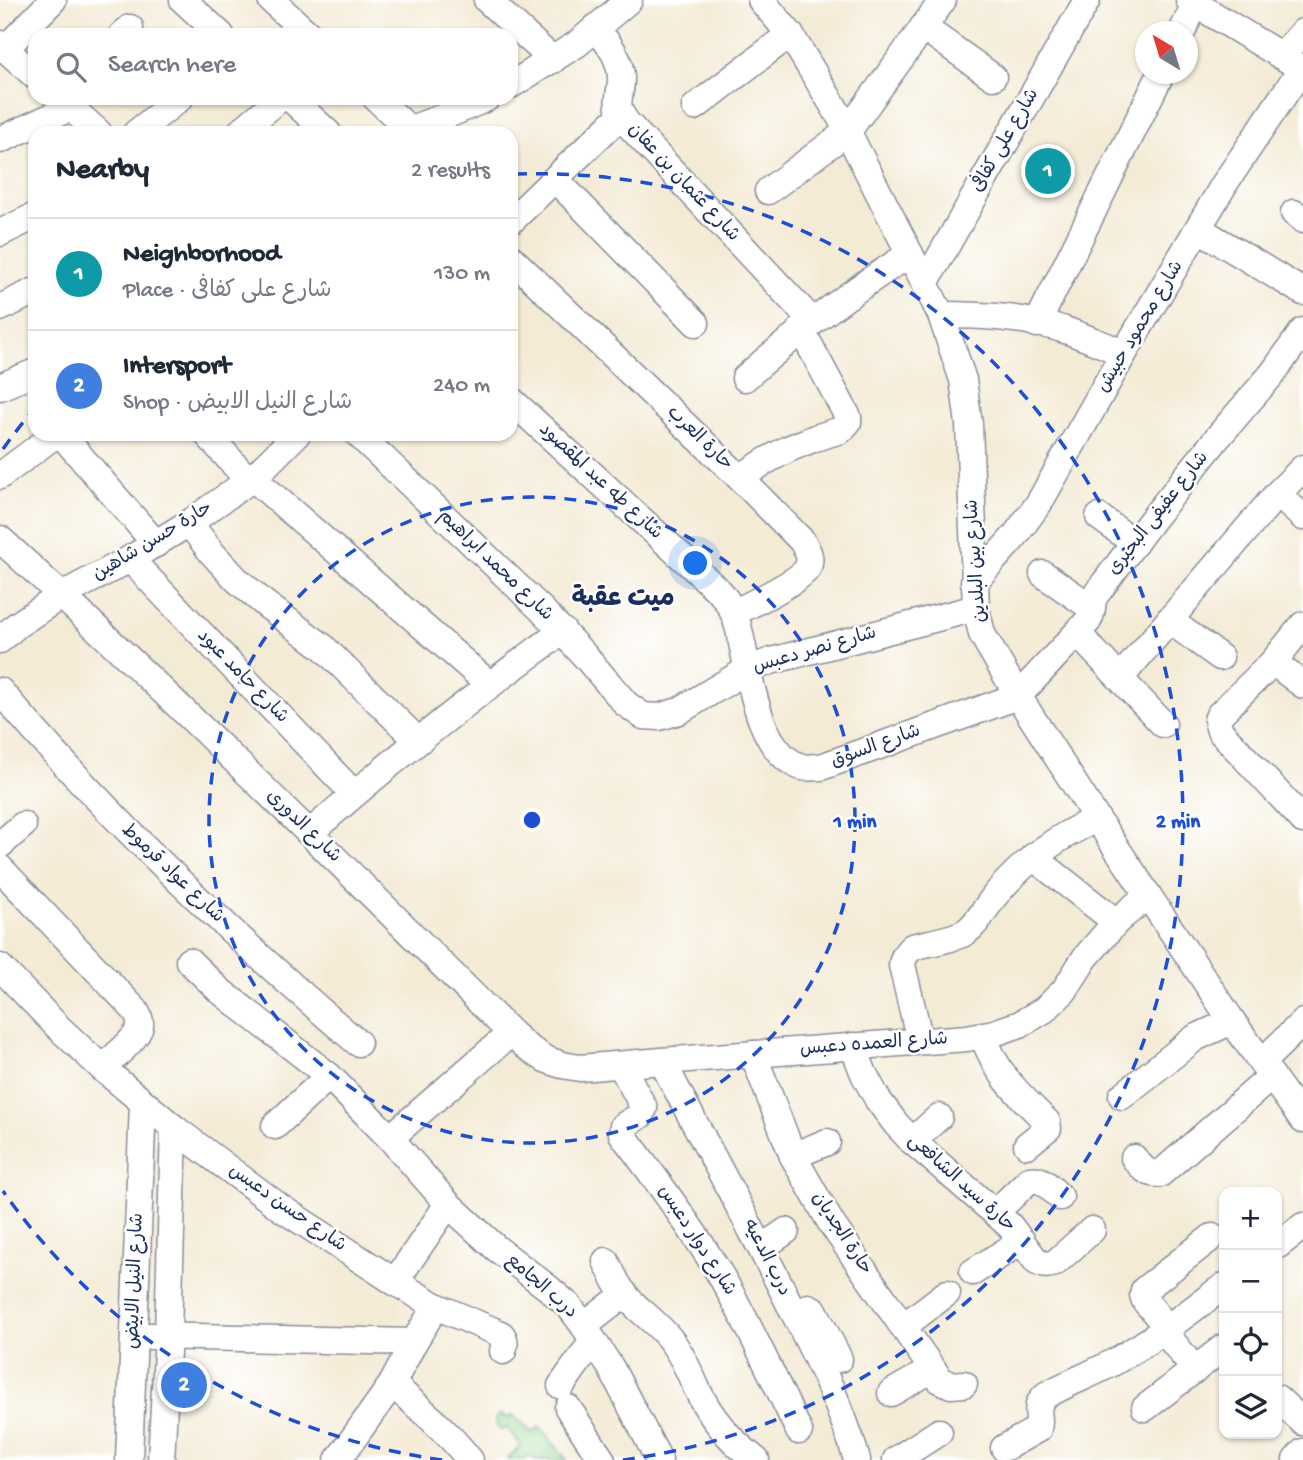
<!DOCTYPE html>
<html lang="en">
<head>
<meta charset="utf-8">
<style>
  body { margin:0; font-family:"Gochi Hand","Playpen Sans Arabic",sans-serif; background:#f2f2f3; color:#1f2937 }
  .controls { position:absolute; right:21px; bottom:21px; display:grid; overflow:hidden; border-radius:14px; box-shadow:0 2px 5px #0004 }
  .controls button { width:63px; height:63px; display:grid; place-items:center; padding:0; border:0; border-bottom:2px solid #e0e1e3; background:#fff; color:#1f2937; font:35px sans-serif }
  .compass { position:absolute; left:1135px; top:21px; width:63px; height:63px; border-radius:50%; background:#fff; box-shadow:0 2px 5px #0004; rotate:322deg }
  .you { position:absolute; left:696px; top:564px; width:24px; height:24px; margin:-18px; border:5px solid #fff; border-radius:50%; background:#1a73e8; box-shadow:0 0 0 10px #1a73e833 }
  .badge { display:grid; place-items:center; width:46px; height:46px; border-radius:50%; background:#b5179e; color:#fff; font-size:23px; font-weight:700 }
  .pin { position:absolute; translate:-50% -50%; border:4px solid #fff; box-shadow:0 2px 7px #0006 }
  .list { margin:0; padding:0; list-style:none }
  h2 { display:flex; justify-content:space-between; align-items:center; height:91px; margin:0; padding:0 28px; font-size:30px }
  h2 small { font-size:23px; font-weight:400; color:#747a83 }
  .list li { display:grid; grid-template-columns:46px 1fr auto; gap:21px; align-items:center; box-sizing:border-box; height:112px; padding:0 28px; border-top:2px solid #e0e1e3 }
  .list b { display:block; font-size:26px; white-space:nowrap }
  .list p { margin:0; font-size:23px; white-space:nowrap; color:#747a83 }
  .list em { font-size:23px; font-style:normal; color:#747a83 }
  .icon { flex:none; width:38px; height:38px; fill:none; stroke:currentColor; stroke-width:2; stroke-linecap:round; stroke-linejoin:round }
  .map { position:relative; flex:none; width:1303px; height:1460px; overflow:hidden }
  .search { position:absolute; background:#fff; box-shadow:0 2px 5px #0004; left:28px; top:28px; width:490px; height:77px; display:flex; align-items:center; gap:18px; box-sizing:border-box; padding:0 24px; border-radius:21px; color:#747a83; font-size:26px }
  .panel { position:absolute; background:#fff; box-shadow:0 2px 5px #0004; left:28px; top:126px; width:490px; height:315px; border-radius:21px }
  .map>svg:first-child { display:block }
  .green { fill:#95d992; stroke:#588478; stroke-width:2 }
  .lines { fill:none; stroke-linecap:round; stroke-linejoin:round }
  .street-casing { stroke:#888d9a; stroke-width:29 }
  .street { stroke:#fff; stroke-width:26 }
  .ring { fill:none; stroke:#1d4ed8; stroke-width:3.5; stroke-dasharray:12 9 }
  .labels { text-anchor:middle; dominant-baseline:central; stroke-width:5; stroke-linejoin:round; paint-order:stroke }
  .street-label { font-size:19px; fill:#1b2f5e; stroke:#fff }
  .district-label { font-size:26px; font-weight:bold; fill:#1b2f5e; stroke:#fff }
  .centre { fill:#1d4ed8; stroke:#fff; stroke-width:3.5 }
  .ring-label { font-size:21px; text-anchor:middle; font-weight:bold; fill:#1d4ed8; stroke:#fff; stroke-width:5; stroke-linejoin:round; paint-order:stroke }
</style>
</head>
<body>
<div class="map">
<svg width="1303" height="1460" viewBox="0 0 1303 1460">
  <rect width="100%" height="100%" fill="#fff"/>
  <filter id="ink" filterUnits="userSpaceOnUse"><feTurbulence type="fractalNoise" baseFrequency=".0143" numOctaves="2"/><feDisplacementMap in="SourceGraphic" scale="14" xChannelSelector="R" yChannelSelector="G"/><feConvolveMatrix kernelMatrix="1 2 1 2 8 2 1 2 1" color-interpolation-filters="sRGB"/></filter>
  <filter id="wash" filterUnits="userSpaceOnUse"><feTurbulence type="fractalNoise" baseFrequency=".00686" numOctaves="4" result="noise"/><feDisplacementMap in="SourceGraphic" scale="28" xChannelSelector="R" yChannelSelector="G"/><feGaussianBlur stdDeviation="1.57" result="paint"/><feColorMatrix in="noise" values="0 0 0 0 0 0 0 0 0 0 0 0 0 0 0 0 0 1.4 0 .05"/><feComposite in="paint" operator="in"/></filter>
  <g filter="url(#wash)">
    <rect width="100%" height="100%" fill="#f4ebd5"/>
    <polygon class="green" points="501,1414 509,1418 513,1415 532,1433 540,1427 567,1460 535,1460 532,1456 523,1460 508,1460 507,1459 521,1446 507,1428 501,1430 497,1426 496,1417"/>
  </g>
  <g filter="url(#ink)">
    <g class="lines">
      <defs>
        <g id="street">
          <polyline points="183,0 221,35"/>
          <polyline points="271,0 309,35"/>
          <polyline points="487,0 553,60"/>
          <polyline points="761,0 790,34 839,115 941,315 963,380 969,424 976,608 982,634 1018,696 1097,819 1232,1021 1303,1120"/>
          <polyline points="1189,0 1303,69"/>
          <polyline points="923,27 993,77"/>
          <path d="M595,28c14,15 27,32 26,53 -1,20 -8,23 6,42l185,198"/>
          <polyline points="1182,32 1195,4"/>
          <polyline points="122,35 130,28"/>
          <polyline points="0,44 35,76"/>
          <polyline points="5,49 53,0"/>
          <polyline points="1281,56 1303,32"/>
          <polyline points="511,85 577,44 629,0"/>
          <polyline points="60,98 99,133"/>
          <polyline points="290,98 328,133"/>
          <polyline points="376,98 410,130"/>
          <polyline points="695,107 790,34"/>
          <polyline points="136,133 180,98"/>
          <polyline points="239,133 280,98"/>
          <polyline points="400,133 443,117 487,98"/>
          <polyline points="0,140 70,108"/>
          <polyline points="555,179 696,323"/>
          <polyline points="768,191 848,131 943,0"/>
          <polyline points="1294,213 1303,220"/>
          <polyline points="511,221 621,115"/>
          <polyline points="1199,229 1303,292"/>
          <polyline points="0,233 35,216"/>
          <path d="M511,258l229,220 62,63c5,8 10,16 6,26 -6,13 -59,38 -74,46"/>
          <polyline points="925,283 1087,0"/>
          <polyline points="0,308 35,291"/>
          <path d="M941,315c40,0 82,2 121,14 21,7 41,16 62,24"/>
          <polyline points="1037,324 1161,74"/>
          <path d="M745,378c54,-48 105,-86 165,-124"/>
          <polyline points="0,387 35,372"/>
          <path d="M511,400l210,193c8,10 14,21 17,33 11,40 17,123 61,140 6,3 15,1 22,1l197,-71 70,-75c5,-8 3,-16 6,-24l57,-76 67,-84 55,-64 30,-42"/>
          <polyline points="61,434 156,544"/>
          <polyline points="207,434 249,481"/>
          <polyline points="358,434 541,609 584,655 626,704 643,716 659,717 679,711 747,670 771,661 976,608"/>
          <polyline points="0,476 56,434"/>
          <polyline points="253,478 489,684"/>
          <polyline points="740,478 764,462 788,449 815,438 841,430 848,422 848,417 801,329"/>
          <polyline points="1277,494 1303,517"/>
          <polyline points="1099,517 1135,543"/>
          <polyline points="189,523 212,553 237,580 265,604 323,647 417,740"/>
          <path d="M0,539c175,159 343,327 511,494l16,14 18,12 17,6 18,3 82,-7 305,-23 27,-5 26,-9 24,-14 20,-19 21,-33 31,-36 32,-27"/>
          <polyline points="130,559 354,794"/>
          <polyline points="1043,574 1092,608"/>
          <polyline points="974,582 1015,536 1039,503 1124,353 1225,183 1302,68"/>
          <polyline points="1169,620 1220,657"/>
          <polyline points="1303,625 1273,662 1219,715 1217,720 1220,731 1303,820"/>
          <polyline points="1078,634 1163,724"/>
          <polyline points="0,640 17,625 62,595 130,559 189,523 253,478 297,434"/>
          <polyline points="1273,662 1303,685"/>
          <polyline points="1120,678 1277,494 1303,468"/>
          <path d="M0,691c109,128 230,243 358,352"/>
          <path d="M310,833c82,-73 164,-138 253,-202"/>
          <polyline points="0,845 23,825"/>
          <polyline points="1033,857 1116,922"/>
          <path d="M0,868l135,142c3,5 6,10 5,16 -2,12 -28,33 -38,42"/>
          <polyline points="189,961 219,990 329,1076 390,1138 448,1204 496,1248 547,1287 569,1306 584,1326 611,1368 659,1460"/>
          <path d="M0,967l58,60 44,41 72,60 107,80 114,74 41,24 65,28c5,6 4,10 2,17"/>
          <path d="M983,1036c16,42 33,55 64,86l1,6 -21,17"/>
          <path d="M920,1041l-18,-76c1,-8 4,-12 10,-18 15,-4 38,-7 52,-14 15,-9 22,-28 34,-41 27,-32 60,-56 99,-73"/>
          <path d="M853,1046l11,28 14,26 18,24 16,17 98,85 27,36c7,3 11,4 18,1l37,-33"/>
          <polyline points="753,1054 793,1156 831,1223 940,1380 951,1385 964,1384"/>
          <path d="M662,1061c42,81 86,160 127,242 26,51 52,101 68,157"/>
          <polyline points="1262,1062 1303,1022"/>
          <path d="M621,1065l23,43 -3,7 -18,11 -1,8c35,46 69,92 99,142 29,50 53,103 78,155"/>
          <polyline points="1122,1096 1195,1038 1232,1021"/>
          <polyline points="275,1126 329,1076"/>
          <polyline points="390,1138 511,1033"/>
          <polyline points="912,1141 939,1117"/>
          <polyline points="793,1156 827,1142"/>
          <path d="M1134,1158c8,10 13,16 26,16l112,-98"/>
          <path d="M996,1212l33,-32c14,-3 21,8 31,17"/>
          <polyline points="1277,1246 1303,1226"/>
          <polyline points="762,1248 786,1231"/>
          <path d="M606,1261c5,11 11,23 18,33 15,18 36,30 49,49 11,15 17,31 25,48 13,28 33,50 58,69"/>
          <polyline points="973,1272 1022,1241"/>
          <polyline points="395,1282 448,1204"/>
          <polyline points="795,1314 808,1307 814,1310 839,1359"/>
          <polyline points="584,1326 625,1294"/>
          <polyline points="904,1326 947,1293"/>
          <polyline points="1168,1328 1145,1301 1143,1295 1144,1290 1212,1237"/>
          <polyline points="1164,1331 1195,1370"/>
          <polyline points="150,1336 414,1342"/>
          <path d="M392,1384c28,24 55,47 78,76"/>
          <polyline points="561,1386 593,1341"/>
          <polyline points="891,1393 933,1369"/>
          <polyline points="1277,1398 1303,1422"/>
          <polyline points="568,1408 602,1460"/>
          <polyline points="1145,1408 1224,1347"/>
          <path d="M1004,1448l34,-19c4,-14 -6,-21 8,-34 22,-12 46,-21 68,-33 39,-22 74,-49 110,-76"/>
          <polyline points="129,1460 143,1103"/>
          <polyline points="161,1460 168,1335 174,1128"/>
          <polyline points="338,1460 392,1384 414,1342 436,1306"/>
          <polyline points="896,1460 939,1432"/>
          <polyline points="1296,1460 1303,1452"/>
        </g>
      </defs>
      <use href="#street" class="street-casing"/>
      <use href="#street" class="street"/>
    </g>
  </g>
  <g class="ring">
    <circle cx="532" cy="820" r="323"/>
    <path d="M442 1460A646 646 0 0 1 3 1191M3 449A646 646 0 0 1 34 409M515 174A646 646 0 0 1 622 1460"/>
  </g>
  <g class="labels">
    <g class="street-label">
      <text transform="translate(1006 141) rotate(-60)">شارع على كفافى</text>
      <text transform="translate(683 183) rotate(47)">شارع عثمان بن عفان</text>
      <text transform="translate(1141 327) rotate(-59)">شارع محمود حبيش</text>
      <text transform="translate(699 439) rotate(44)">حارة العرب</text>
      <text transform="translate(600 482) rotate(43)">شارع طه عبد المقصود</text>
      <text transform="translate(1159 514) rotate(-52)">شارع عفيفى البحيرى</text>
      <text transform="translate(153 542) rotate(-31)">حارة حسن شاهين</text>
      <text transform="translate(977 561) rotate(-94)">شارع بين البلدين</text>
      <text transform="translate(495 566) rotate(44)">شارع محمد ابراهيم</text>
      <text transform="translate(815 651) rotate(-16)">شارع نصر دعبس</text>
      <text transform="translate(242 677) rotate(46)">شارع حامد عبود</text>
      <text transform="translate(876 747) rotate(-20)">شارع السوق</text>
      <text transform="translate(303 827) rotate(44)">شارع الدورى</text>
      <text transform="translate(172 874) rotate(44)">شارع عواد قرموط</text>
      <text transform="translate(874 1045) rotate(-4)">شارع العمده دعبس</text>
      <text transform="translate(961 1184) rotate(42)">حارة سيد الشافعى</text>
      <text transform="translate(287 1209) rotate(35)">شارع حسن دعبس</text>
      <text transform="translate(841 1234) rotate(57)">حارة الجديان</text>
      <text transform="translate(696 1241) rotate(57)">شارع دوار دعبس</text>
      <text transform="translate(766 1258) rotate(63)">درب الدعيه</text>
      <text transform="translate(136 1281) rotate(-88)">شارع النيل الابيض</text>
      <text transform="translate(541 1287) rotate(41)">درب الجامع</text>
    </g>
    <g class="district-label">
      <text x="623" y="600">ميت عقبة</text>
    </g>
  </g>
  <circle cx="532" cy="820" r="10" class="centre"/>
  <g class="ring-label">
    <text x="855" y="827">1 min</text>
    <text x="1178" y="827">2 min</text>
  </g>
</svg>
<div class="controls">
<button>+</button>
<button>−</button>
<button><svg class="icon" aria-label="locate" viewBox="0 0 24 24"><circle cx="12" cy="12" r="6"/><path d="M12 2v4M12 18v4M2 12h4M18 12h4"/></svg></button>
<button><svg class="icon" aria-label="layers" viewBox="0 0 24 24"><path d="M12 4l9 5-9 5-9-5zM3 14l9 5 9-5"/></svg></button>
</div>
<svg class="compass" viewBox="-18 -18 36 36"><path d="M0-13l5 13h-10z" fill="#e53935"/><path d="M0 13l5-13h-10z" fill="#747a83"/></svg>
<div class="you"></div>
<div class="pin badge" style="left:1048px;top:171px;background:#0f9aa8">1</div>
<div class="pin badge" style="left:184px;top:1385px;background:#3f7fe0">2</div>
<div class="search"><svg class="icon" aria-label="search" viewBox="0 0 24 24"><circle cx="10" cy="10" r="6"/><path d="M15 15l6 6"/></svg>Search here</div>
<section class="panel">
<h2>Nearby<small>2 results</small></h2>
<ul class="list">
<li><span class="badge" style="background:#0f9aa8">1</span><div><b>Neighborhood</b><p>Place · شارع على كفافى</p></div><em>130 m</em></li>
<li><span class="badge" style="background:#3f7fe0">2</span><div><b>Intersport</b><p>Shop · شارع النيل الابيض</p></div><em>240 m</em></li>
</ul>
</section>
</div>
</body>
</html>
